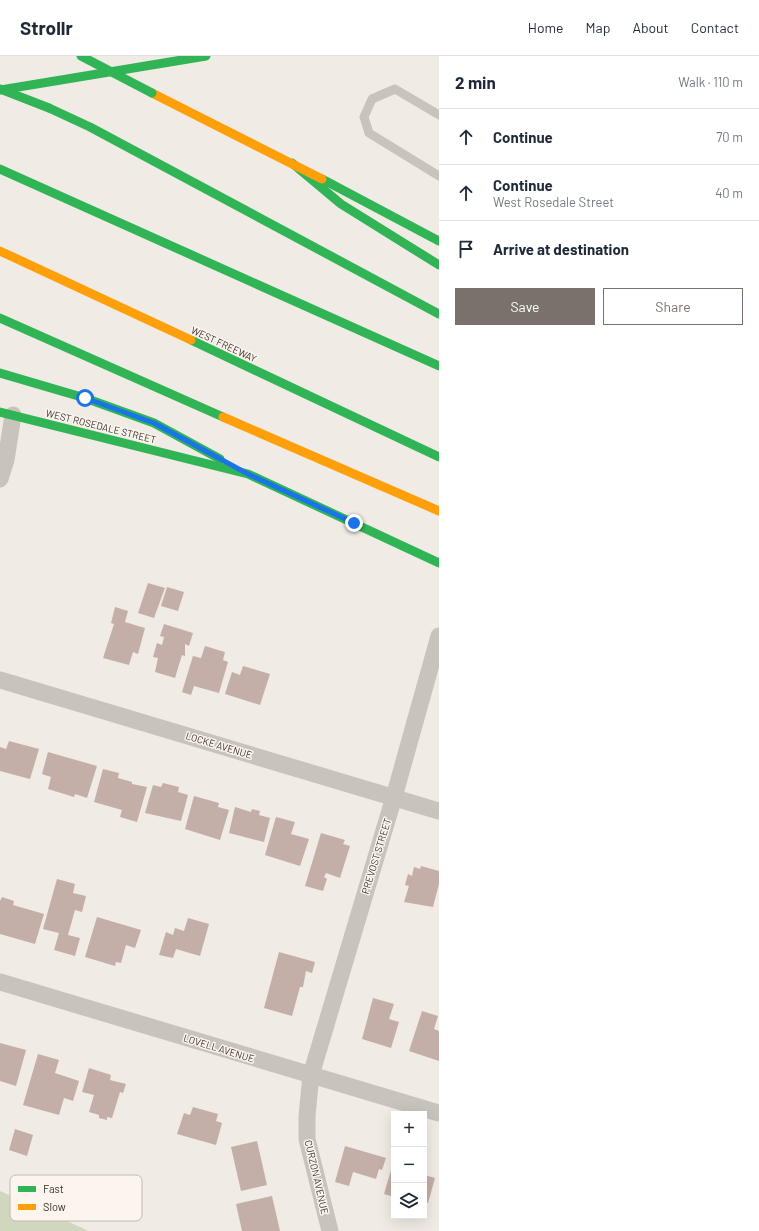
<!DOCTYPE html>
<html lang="en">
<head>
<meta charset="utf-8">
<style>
  body { margin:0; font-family:Barlow,sans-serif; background:#f6f6f7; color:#1f2937 }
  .controls { position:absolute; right:12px; bottom:12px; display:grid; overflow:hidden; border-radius:0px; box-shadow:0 4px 16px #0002 }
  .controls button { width:36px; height:36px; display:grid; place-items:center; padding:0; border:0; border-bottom:1px solid #e0e1e3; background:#fff; color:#1f2937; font:20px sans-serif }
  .stop { position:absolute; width:12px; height:12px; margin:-9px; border:3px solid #1a73e8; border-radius:50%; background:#fff }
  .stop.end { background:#1a73e8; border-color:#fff; box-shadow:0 1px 4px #0008 }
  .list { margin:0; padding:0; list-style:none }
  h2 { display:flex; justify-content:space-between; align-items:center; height:52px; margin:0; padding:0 16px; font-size:17px }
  h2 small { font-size:13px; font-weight:400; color:#747a83 }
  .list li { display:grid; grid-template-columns:26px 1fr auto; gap:12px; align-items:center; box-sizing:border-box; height:56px; padding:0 16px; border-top:1px solid #e0e1e3 }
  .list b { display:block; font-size:15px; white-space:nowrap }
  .list p { margin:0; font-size:13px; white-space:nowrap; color:#747a83 }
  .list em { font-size:13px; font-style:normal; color:#747a83 }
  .actions { display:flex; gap:8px; padding:12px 16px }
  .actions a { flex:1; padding:9px 0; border:1px solid #7a716c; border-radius:0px; text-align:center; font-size:14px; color:#7a716c }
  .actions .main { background:#7a716c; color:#fff }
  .icon { flex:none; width:22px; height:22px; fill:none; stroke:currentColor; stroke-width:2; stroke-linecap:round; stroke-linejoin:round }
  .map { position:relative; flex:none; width:439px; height:1175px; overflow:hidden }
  header { display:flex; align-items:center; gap:24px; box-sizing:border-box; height:56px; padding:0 20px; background:#fff; border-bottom:1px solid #e0e1e3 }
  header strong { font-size:19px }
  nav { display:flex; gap:22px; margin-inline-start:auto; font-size:14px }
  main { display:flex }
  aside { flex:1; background:#fff }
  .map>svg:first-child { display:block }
  .green { fill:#d1d6bf }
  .building { fill:#c3afa7 }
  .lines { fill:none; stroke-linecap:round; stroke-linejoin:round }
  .lane { stroke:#c9c3be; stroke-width:9 }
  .street { stroke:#c9c3be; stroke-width:17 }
  .fast { stroke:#30b455; stroke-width:9 }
  .slow { stroke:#ff9f0a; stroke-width:9 }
  .fast-bridge { stroke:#30b455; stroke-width:9 }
  .route { stroke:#1a73e8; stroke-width:5 }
  .labels { text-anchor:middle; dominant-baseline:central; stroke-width:3; stroke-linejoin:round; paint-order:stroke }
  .street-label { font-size:10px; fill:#3b302b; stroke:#fbf5ee }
  .key { fill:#fbf5ee; stroke:#c1bab4; stroke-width:1 }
  .key-label { font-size:11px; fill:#3b302b }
</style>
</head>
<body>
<header>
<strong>Strollr</strong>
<nav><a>Home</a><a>Map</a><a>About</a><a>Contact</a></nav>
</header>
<main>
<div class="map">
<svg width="439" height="1175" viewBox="0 0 439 1175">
  <rect width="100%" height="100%" fill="#f0ebe5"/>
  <polygon class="green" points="0,1135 89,1175 0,1175"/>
  <g class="building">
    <polygon points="148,527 165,532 154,562 138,557"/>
    <polygon points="167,531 184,536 178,555 161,550"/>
    <polygon points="115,551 128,555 125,566 145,572 138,598 133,596 129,609 103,602 114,568 111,567"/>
    <polygon points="164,568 193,577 189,590 185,588 185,600 182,599 175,622 155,616 158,602 153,601 157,587 162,589 164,581 160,580"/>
    <polygon points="205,590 225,596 223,604 228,606 219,637 194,630 191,639 182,636 193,600 201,602"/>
    <polygon points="243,610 270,618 260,649 225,638 232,616 240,619"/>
    <polygon points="9,685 39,693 30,723 0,715 0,691 6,693"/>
    <polygon points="48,696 97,710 87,742 75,738 74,741 48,733 51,721 42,718"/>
    <polygon points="103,713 119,717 118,722 132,726 132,728 147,731 137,766 120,761 122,754 94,746"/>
    <polygon points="163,727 179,731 178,736 188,739 181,765 145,757 153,729 161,731"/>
    <polygon points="194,740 219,747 218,751 229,754 220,784 185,773"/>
    <polygon points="235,751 251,756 252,753 260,755 259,759 270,762 264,786 229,777"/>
    <polygon points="276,761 295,766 291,778 309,783 300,810 265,799"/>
    <polygon points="321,777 345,784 343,788 350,790 340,822 326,817 324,821 327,823 323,835 305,830"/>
    <polygon points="421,810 439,815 439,828 433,851 404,846 409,830 405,829 408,818 412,820 414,811 420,813"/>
    <polygon points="57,823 75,828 73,837 86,840 82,856 75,854 68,879 80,882 75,900 54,894 59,877 43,873"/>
    <polygon points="2,841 14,845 13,849 44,858 35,888 0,878 0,845"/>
    <polygon points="97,861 141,874 135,892 126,889 121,907 116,906 115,910 85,901"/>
    <polygon points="188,862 209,868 200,900 176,893 173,902 159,899 166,876 173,879 175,872 184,875"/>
    <polygon points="279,896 315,906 312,917 306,915 303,931 300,931 292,960 264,952"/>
    <polygon points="373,942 394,948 389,963 399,966 391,992 362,983"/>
    <polygon points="422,955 438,960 434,973 439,975 439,1005 409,995"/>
    <polygon points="0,987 26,994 16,1030 0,1025"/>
    <polygon points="38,998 59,1004 55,1017 79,1025 73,1045 64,1042 59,1059 23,1049"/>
    <polygon points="89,1012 111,1019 110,1024 126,1028 123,1037 120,1036 112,1062 107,1061 107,1064 99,1062 99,1059 89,1056 94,1039 82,1036"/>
    <polygon points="193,1051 218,1058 216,1065 222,1067 216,1089 177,1078 184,1057 190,1059"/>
    <polygon points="15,1073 33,1079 27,1100 9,1094"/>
    <polygon points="257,1085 267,1129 241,1135 231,1091"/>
    <polygon points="345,1090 386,1102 382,1114 379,1113 376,1123 353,1116 349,1130 335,1126"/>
    <polygon points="394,1104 394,1141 384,1138"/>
    <polygon points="424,1119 435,1122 428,1147 424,1146"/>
    <polygon points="272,1140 280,1175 242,1175 236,1148"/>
  </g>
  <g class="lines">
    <polyline class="lane" points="439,59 395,33 372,43 364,61 369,77 439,120"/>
    <g class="street">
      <polyline points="0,423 6,404 13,359"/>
      <polyline points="0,624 439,755"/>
      <polyline points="0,926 439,1057"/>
      <polyline points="330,1175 307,1083 307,1060 311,1019 394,741 439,580"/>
    </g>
    <g class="fast">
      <polyline points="0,34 206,0"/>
      <polyline points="49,52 90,71 439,258"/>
      <polyline points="292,107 341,148 439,209"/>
      <polyline points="0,113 439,310"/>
      <polyline points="322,123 439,185"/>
      <polyline points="0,262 223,361"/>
      <polyline points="191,284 439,401"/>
      <polyline points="0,317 85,342 154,367 220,403"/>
      <polyline points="0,356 248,418 439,507"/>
    </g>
    <g class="slow">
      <polyline points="152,37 322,123"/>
      <polyline points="0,195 191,284"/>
      <polyline points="223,361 439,455"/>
    </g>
    <g class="fast-bridge">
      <polyline points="81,0 152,37"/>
      <polyline points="0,33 49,52"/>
    </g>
  </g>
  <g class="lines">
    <polyline class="route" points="85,342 154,367 248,418 354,467"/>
  </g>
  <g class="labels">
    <g class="street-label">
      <text transform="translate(224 288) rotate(25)">WEST FREEWAY</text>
      <text transform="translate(101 370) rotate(14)">WEST ROSEDALE STREET</text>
      <text transform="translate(219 689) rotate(17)">LOCKE AVENUE</text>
      <text transform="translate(376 800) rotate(-73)">PREVOST STREET</text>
      <text transform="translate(219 992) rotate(17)">LOVELL AVENUE</text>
      <text transform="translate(317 1121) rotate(77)">CURZON AVENUE</text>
    </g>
  </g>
  <rect x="10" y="1119" width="132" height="46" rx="6" class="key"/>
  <rect x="18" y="1130" width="18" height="6" fill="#30b455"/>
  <rect x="18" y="1148" width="18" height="6" fill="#ff9f0a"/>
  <g class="key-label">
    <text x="43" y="1137">Fast</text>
    <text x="43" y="1155">Slow</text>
  </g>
</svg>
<div class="controls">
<button>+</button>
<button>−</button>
<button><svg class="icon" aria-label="layers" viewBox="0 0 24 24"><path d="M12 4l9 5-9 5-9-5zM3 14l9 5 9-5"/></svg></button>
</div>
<div class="stop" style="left:85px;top:342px"></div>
<div class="stop end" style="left:354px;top:467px"></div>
</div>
<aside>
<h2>2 min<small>Walk · 110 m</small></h2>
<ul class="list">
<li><svg class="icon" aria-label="ahead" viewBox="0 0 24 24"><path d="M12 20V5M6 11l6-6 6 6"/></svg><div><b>Continue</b></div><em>70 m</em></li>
<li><svg class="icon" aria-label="ahead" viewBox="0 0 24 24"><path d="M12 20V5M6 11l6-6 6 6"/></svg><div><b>Continue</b><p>West Rosedale Street</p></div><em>40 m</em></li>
<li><svg class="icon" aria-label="arrive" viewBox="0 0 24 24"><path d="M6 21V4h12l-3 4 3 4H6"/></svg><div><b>Arrive at destination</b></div></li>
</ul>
<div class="actions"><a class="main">Save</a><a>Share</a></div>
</aside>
</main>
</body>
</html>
